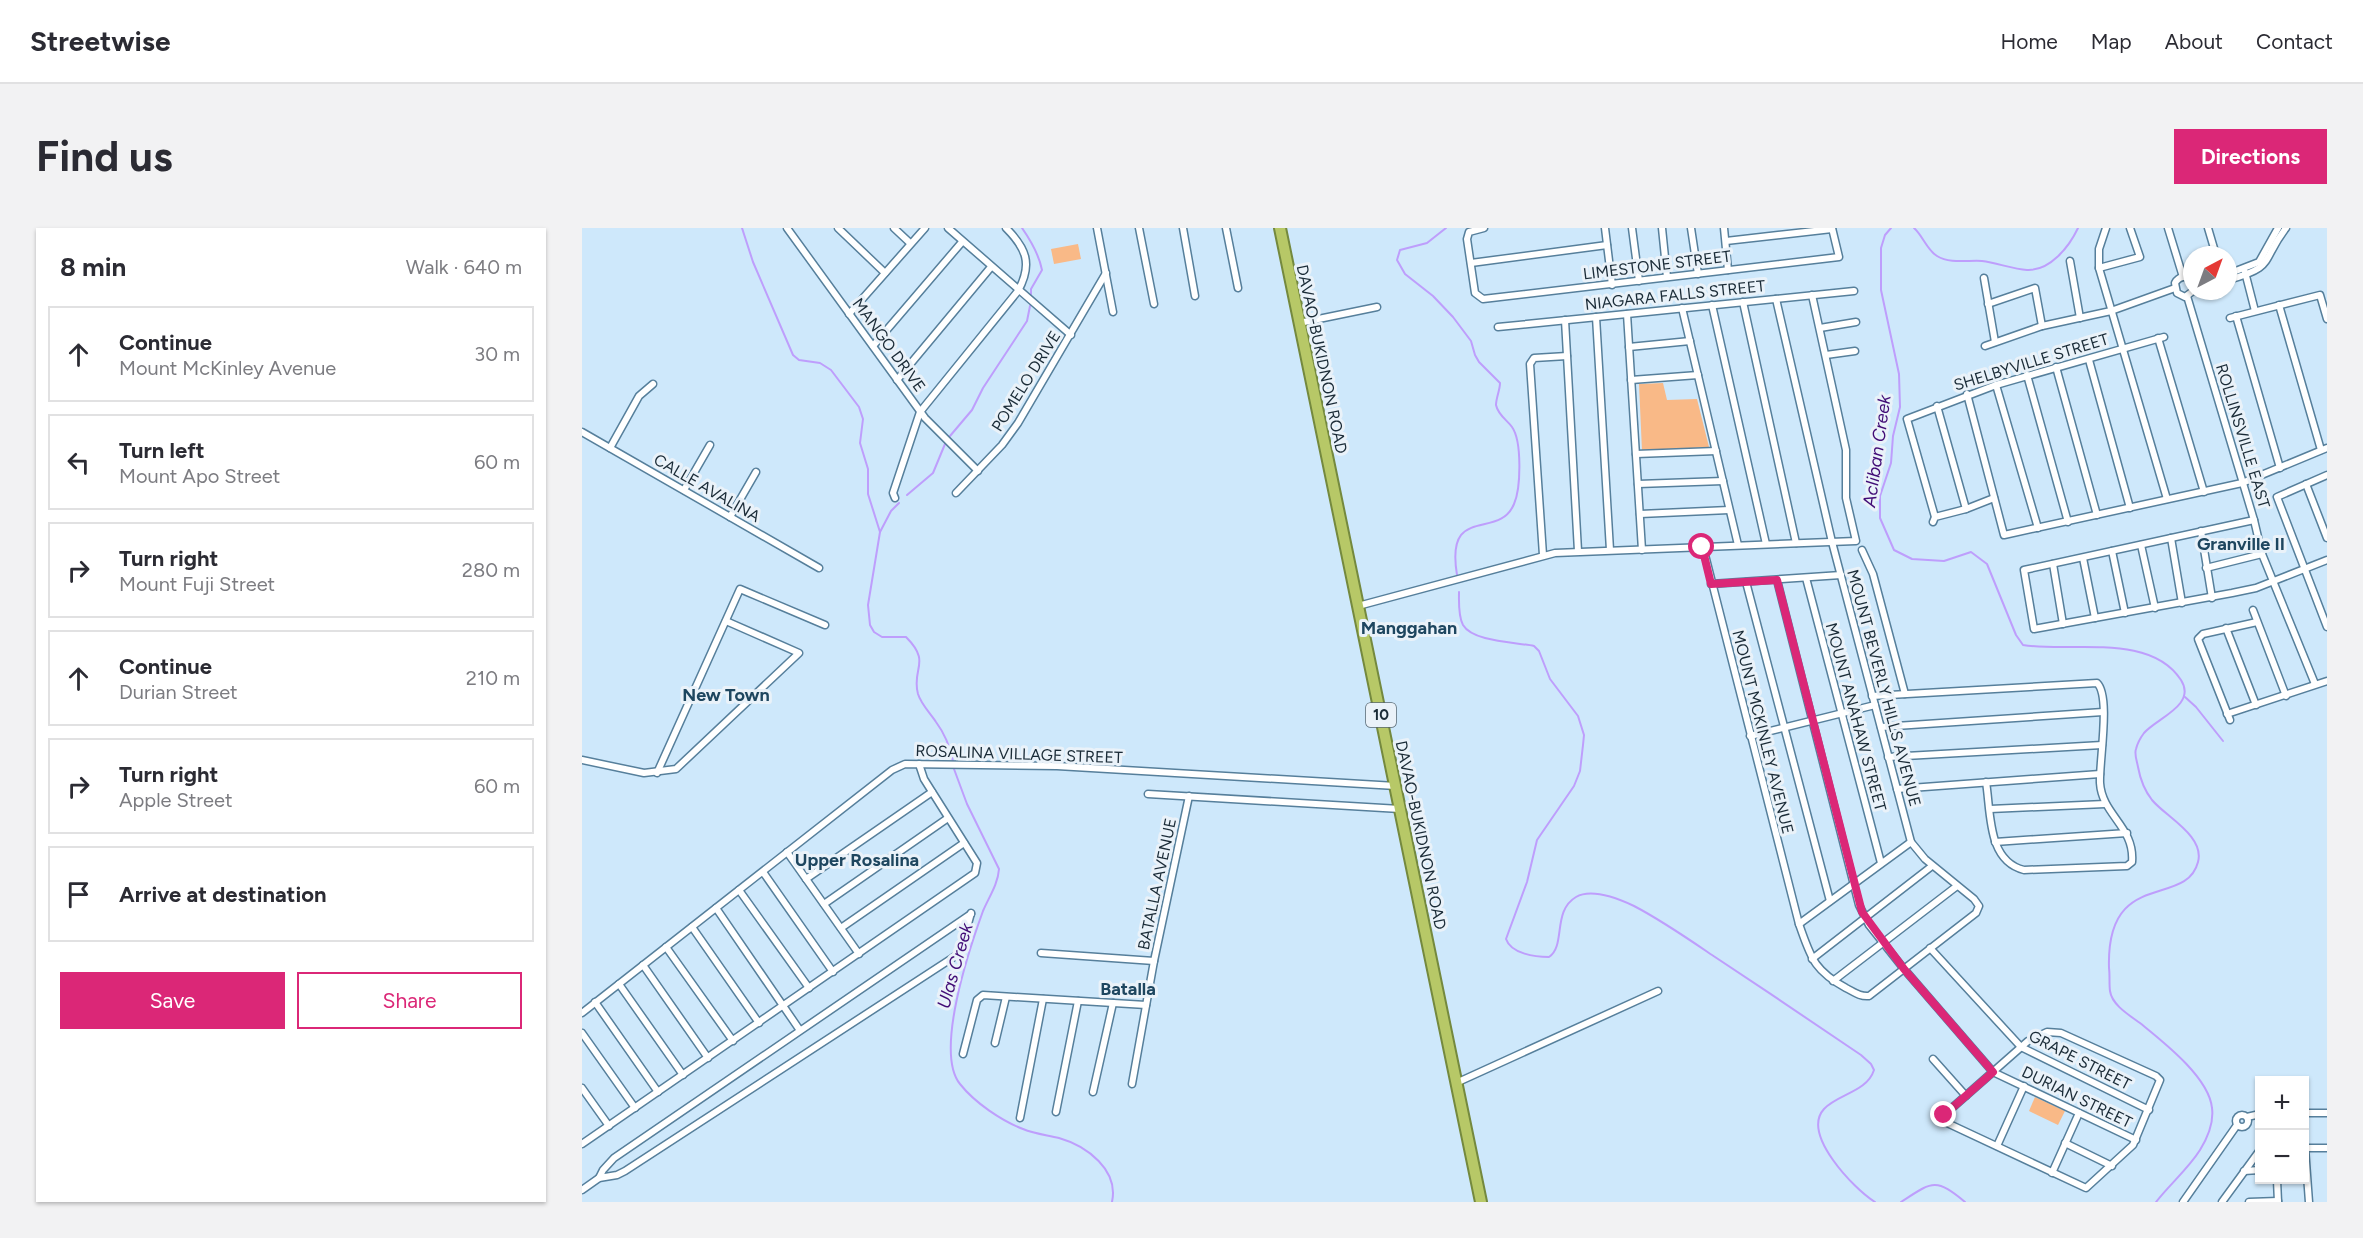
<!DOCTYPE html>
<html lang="en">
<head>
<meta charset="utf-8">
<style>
  body { margin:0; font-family:Figtree,sans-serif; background:#f2f2f3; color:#2b2b33 }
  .controls { position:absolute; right:18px; bottom:18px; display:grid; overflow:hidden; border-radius:0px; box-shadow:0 2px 4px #0004 }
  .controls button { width:54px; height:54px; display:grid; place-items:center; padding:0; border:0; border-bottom:2px solid #e1e1e2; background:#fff; color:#2b2b33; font:30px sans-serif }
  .compass { position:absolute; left:1601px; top:18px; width:54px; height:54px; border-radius:50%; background:#fff; box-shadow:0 2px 4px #0004; rotate:41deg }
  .stop { position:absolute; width:18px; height:18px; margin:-14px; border:4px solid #db2777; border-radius:50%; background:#fff }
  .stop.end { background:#db2777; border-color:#fff; box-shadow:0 2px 6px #0008 }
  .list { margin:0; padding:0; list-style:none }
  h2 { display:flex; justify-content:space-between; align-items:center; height:78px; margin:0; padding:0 24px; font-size:26px }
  h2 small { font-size:20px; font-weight:400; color:#7c7c81 }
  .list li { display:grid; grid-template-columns:39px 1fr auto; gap:18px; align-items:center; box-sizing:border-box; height:96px; margin:0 12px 12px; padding:0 12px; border:2px solid #e1e1e2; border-radius:0px }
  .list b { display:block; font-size:22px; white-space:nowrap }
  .list p { margin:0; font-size:20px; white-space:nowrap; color:#7c7c81 }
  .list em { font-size:20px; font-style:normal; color:#7c7c81 }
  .actions { display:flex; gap:12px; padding:18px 24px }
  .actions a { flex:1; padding:14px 0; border:2px solid #db2777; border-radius:0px; text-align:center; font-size:21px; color:#db2777 }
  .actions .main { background:#db2777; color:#fff }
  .icon { flex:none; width:33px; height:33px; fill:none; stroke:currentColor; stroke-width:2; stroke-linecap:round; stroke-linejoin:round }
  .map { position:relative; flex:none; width:1745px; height:974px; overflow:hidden; border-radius:0px }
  header { display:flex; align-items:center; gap:36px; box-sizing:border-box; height:84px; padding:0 30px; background:#fff; border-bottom:2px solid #e1e1e2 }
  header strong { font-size:28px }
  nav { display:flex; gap:33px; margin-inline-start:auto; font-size:21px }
  .intro { display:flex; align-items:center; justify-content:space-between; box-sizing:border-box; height:144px; padding:0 36px }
  h1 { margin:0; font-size:42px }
  .button { padding:15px 27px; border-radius:0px; background:#db2777; color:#fff; font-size:21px; font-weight:700 }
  main { display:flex; gap:36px; padding:0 36px }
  aside { flex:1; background:#fff; border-radius:0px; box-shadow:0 2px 4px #0004 }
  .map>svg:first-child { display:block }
  .green { fill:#f9b987 }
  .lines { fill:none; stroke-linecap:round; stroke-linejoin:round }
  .stream { stroke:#be9efc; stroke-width:2 }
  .minor-casing { stroke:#567f9b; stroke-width:9 }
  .trunk-casing { stroke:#74893e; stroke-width:14 }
  .minor { stroke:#fff; stroke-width:6 }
  .trunk { stroke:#b7c867; stroke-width:10 }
  .route { stroke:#db2777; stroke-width:8 }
  .labels { text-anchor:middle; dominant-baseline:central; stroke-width:6; stroke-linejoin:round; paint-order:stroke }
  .shield { fill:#eaf2f9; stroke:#586771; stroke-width:1.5 }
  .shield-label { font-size:15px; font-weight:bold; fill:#1a2b37 }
  .street-label { font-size:16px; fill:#1a2b37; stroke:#eaf2f9 }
  .water-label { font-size:18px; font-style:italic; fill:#410c76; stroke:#eaf2f9 }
  .neighbourhood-label { font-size:18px; font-weight:bold; fill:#1e465f; stroke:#eaf2f9 }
</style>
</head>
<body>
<header>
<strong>Streetwise</strong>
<nav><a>Home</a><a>Map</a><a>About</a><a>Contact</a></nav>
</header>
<div class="intro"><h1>Find us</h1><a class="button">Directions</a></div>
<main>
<aside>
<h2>8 min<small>Walk · 640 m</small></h2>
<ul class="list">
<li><svg class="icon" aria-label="ahead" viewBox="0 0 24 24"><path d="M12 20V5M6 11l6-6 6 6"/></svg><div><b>Continue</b><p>Mount McKinley Avenue</p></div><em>30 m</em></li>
<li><svg class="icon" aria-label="left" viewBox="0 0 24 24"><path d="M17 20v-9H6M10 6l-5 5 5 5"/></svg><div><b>Turn left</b><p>Mount Apo Street</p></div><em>60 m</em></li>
<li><svg class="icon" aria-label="right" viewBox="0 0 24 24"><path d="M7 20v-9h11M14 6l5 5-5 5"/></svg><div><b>Turn right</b><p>Mount Fuji Street</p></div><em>280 m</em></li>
<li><svg class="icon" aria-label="ahead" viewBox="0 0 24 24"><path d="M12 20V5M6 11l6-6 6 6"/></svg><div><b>Continue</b><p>Durian Street</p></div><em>210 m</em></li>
<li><svg class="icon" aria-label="right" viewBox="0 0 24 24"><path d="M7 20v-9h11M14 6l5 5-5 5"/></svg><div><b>Turn right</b><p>Apple Street</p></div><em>60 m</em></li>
<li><svg class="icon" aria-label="arrive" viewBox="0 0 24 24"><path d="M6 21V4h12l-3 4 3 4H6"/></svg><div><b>Arrive at destination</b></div></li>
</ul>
<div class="actions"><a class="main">Save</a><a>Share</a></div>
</aside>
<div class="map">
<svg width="1745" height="974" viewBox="0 0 1745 974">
  <rect width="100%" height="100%" fill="#cee8fb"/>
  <g class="green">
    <polygon points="496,16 499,31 472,36 469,21"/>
    <polygon points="1081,155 1085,172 1115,171 1127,219 1060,223 1057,156"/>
    <polygon points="1453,869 1483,883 1476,897 1447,883"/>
  </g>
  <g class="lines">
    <g class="stream">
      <polyline points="160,0 171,34 211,127 217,132 238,135 249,142 277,179 281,191 278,215 286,241 286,266 298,304"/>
      <path d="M440,0c9,13 17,26 20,42l-11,19v6"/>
      <path d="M864,0l-19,15 -27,7 -3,10 8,14 28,22 20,21 18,24 4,14 4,7 21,21c0,7 -4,15 -4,22 2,10 11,15 16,22 10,14 9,61 2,77 -15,37 -69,-1 -57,71"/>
      <path d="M1309,0l-6,7 -4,13v42l18,84 1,33 -7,29 -2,27 -11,33v22l14,32 18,9 32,2 27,-9 16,12 29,71 7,10c48,8 127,-13 158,35 16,25 -24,38 -37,53 -3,4 -7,12 -8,16 -2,5 1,12 2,18 2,11 7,24 14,33 14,17 53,36 46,62 -12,47 -92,5 -89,106 1,7 0,16 1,23 2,14 19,24 30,32 22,18 69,54 72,85 2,15 -4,29 -12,42 -12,19 -30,34 -44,52"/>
      <path d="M1332,0c9,8 13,22 23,28 13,8 31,4 45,5 15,2 31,8 45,9 23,1 42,-23 51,-42"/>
      <polyline points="368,208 390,182 401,160 445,93 448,78"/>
      <polyline points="325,267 351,245 363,216"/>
      <path d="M317,275l-8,8 -11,21 -12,73 2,20 4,7 8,5h24c26,26 5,31 12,57 3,10 12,19 18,28 9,12 14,25 17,39"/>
      <path d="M877,364c0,9 -1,24 4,33 10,17 53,17 71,21l5,5 11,28 28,37 6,19 -1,10 -3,26 -6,15 -37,54 -10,42 -21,57c5,15 30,18 43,18 17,-11 3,-46 27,-60 16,-9 43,2 58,9 27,14 53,32 78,49 50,33 99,66 149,100l10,9 3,6c-7,22 -36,24 -50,39 -23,25 30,80 51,93"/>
      <polyline points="1603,469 1614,479 1641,513"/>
      <path d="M372,541l13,35 32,65c-1,15 -10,28 -16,42 -13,36 -49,141 -23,173 15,19 42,37 63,45 12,5 24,6 36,9 28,8 60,32 53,64"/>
      <path d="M1319,974c31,-20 34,-25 64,0"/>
    </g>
    <defs>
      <g id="minor">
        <polyline points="205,0 343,190 396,243"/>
        <polyline points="256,0 303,45"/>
        <polyline points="312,0 328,15"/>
        <polyline points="366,0 489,107"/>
        <polyline points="515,0 531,84"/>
        <polyline points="557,0 572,76"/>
        <polyline points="601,0 613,68"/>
        <polyline points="644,0 656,60"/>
        <polyline points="902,0 887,4 885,11 893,65 901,71 1257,29 1250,0"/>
        <polyline points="1023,0 1030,57"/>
        <polyline points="1050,0 1057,53"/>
        <polyline points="1080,0 1085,49"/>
        <polyline points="1109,0 1116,46"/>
        <polyline points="1142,0 1146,42"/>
        <polyline points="1524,0 1517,21 1517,40 1585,271"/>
        <polyline points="1586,0 1601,49"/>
        <polyline points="1626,0 1634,27"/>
        <polyline points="1144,13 1250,1"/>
        <polyline points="1488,33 1498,90"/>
        <polyline points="889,35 1025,17"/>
        <polyline points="1517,40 1558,29 1548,0"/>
        <polyline points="1663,44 1673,83"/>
        <polyline points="1646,46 1677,34 1696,0"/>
        <polyline points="1402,50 1413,114"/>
        <path d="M1610,52c-6,-5 -13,-4 -17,3l2,10 8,4 8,-6"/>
        <path d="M1646,52c48,-13 32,-18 58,-52"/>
        <polyline points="1605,68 1672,292 1680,326 1733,456"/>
        <polyline points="1161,74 1214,315"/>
        <polyline points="1406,76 1453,60 1460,98"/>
        <polyline points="1130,77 1184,316"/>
        <polyline points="1697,77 1739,222"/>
        <polyline points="1100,80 1156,317"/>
        <polyline points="267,86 343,0"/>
        <polyline points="1045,86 1060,322"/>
        <polyline points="1654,88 1698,240"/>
        <polyline points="1014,89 1028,322"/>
        <polyline points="1648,90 1738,67 1745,91"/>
        <polyline points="983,92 996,323"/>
        <polyline points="717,95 795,79"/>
        <polyline points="916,99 1272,63"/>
        <polyline points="1238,100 1274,94"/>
        <polyline points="1576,110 1622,264"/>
        <polyline points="291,118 380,14"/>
        <polyline points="1403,118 1460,98 1529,83 1593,60"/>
        <polyline points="1047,119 1108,113"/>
        <polyline points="1244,127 1273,123"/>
        <polyline points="1507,132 1548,280"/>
        <polyline points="1474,139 1515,287"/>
        <polyline points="1445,147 1486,294"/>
        <polyline points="315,152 409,39"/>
        <polyline points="1049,152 1116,147"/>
        <polyline points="1414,157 1456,300"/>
        <polyline points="1385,166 1422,307 1660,255 1745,220"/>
        <polyline points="1355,178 1384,281"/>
        <polyline points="0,204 237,340"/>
        <polyline points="28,220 57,168 71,156"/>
        <polyline points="1054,226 1134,223"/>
        <polyline points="1745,247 1695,269 1745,399"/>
        <polyline points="1056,256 1141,253"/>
        <polyline points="1724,256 1745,310"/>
        <polyline points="102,262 128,217"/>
        <polyline points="374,265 420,217 436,195 524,45"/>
        <path d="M313,270l-2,-5 27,-81 98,-121c15,-27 8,-43 -12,-63"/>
        <polyline points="1058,286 1147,282"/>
        <polyline points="148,289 174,244"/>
        <polyline points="1353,289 1325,191 1414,157 1582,109"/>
        <polyline points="1672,292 1442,342 1452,401 1650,365 1674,360 1745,332"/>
        <polyline points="1351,294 1353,289 1384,281 1412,270"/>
        <polyline points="1619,303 1630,370"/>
        <polyline points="1589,310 1600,375"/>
        <polyline points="1559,317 1573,380"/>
        <path d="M1121,319l96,377c12,33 14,46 47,64 8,4 14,9 23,8l107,-83 3,-7 -5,-7 -49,-40 -14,-17 -79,-300 -56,-243"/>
        <polyline points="1280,322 1291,346 1323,466"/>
        <polyline points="1530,323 1543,385"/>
        <polyline points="961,327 948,136 952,130 985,128"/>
        <polyline points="1501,330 1513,390"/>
        <polyline points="1471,336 1481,396"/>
        <polyline points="1624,340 1680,326"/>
        <polyline points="1224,350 1299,635"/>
        <polyline points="1195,352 1277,677 1287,697 1322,741 1411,844 1554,912"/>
        <polyline points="1164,354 1248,673"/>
        <polyline points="1129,356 1259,347"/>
        <polyline points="776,378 973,325 1274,313 1264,270 1264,222 1230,67"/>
        <polyline points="1671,382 1704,468"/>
        <polyline points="1644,400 1674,477"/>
        <path d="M1290,468l225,-13c14,13 2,79 3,100 2,32 35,44 32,79l-5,4 -103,4c-37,-9 -33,-58 -38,-88"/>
        <polyline points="1645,486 1745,453"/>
        <polyline points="1648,492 1616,411 1621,406 1675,394"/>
        <polyline points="1299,499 1521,484"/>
        <polyline points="1168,508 1293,477"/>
        <polyline points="1306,529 1520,517"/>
        <polyline points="0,532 62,545 94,541 217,425 144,393"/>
        <polyline points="75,545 158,361 243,397"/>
        <polyline points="1315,561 1518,546"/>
        <polyline points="566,566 818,581"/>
        <polyline points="1408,581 1523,576"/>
        <polyline points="1413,614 1545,605"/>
        <polyline points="205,624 277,726"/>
        <polyline points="181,644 251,744"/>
        <polyline points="224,651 350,564"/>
        <polyline points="157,662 227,760"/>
        <polyline points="242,676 366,590"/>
        <polyline points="134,680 217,801"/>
        <polyline points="1217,696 1329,614"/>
        <polyline points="110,699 177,795"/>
        <polyline points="259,700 382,615"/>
        <polyline points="84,719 151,813"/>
        <polyline points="1348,720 1439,819 1567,882"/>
        <polyline points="459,725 572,733"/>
        <polyline points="1230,731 1350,638"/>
        <polyline points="61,737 126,830"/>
        <polyline points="1251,753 1375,658"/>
        <polyline points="37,756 101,847"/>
        <polyline points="13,774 76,864"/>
        <polyline points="0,785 310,542 323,536 475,538 814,558"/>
        <polygon points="1465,804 1479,805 1574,848 1578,852 1551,917 1504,960 1363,894 1360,891 1362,887 1446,813"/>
        <polyline points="0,805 53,880"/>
        <polyline points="413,815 424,769"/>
        <polyline points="381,826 395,772 401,767 564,777"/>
        <polyline points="1351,831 1384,868"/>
        <polyline points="874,855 1076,763"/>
        <polyline points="550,856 572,733 607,568"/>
        <polyline points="0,860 27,898"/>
        <polyline points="511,864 531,775"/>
        <polyline points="474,884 496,773"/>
        <polyline points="1722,885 1745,885"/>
        <circle cx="1660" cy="893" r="6"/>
        <polyline points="1665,889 1678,886"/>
        <polyline points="438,890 461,771"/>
        <polyline points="1483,915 1530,938"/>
        <polyline points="0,916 393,645 395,635 342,551 337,536"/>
        <polyline points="1415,918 1442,858"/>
        <polyline points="1722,920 1745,920"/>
        <polyline points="1723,920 1727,974"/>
        <polyline points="1662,943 1678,942"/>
        <polyline points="1470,945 1497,885"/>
        <polyline points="17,950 21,942 32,930 389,686"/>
        <polyline points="1695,952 1696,974"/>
        <polyline points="0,962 17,950 35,947 43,943 378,725 389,685"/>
        <polyline points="1601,974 1655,897"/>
        <polyline points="1640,974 1678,922"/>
        <polyline points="1667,974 1696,973"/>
      </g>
      <polyline id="trunk" points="698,0 899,974"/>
    </defs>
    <use href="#minor" class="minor-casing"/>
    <use href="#trunk" class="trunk-casing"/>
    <use href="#minor" class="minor"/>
    <use href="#trunk" class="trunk"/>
  </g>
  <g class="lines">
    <polyline class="route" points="1120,319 1129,356 1195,352 1280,684 1322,741 1411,844 1362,887"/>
  </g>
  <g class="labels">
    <rect class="shield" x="784" y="475" width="30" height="24" rx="4.5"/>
    <g class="shield-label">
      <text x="799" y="487">10</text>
    </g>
    <g class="street-label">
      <text transform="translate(1075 37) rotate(-7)">LIMESTONE STREET</text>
      <text transform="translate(1093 67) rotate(-6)">NIAGARA FALLS STREET</text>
      <text transform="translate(307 117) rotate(54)">MANGO DRIVE</text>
      <text transform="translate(740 131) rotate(78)">DAVAO-BUKIDNON ROAD</text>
      <text transform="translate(1449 134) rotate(-17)">SHELBYVILLE STREET</text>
      <text transform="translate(444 153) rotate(-58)">POMELO DRIVE</text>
      <text transform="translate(1661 208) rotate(73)">ROLLINSVILLE EAST</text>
      <text transform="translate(125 260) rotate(30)">CALLE AVALINA</text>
      <text transform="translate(1302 460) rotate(75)">MOUNT BEVERLY HILLS AVENUE</text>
      <text transform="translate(1274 489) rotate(75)">MOUNT ANAHAW STREET</text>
      <text transform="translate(1181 504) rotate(76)">MOUNT MCKINLEY AVENUE</text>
      <text transform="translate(437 526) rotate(2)">ROSALINA VILLAGE STREET</text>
      <text transform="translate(839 607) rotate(78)">DAVAO-BUKIDNON ROAD</text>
      <text transform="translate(575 656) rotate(-78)">BATALLA AVENUE</text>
      <text transform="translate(1498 832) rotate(27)">GRAPE STREET</text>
      <text transform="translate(1495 869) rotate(26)">DURIAN STREET</text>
    </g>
    <g class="water-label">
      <text transform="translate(1295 223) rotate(-82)">Acliban Creek</text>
      <text transform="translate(373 738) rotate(-74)">Ulas Creek</text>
    </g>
    <g class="neighbourhood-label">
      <text x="1659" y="316">Granville II</text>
      <text x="827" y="400">Manggahan</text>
      <text x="144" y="467">New Town</text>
      <text x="275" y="632">Upper Rosalina</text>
      <text x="546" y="761">Batalla</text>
    </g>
  </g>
</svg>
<div class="controls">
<button>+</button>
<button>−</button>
</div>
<svg class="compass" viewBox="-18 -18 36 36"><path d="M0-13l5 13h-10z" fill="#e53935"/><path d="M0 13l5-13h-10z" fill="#7c7c81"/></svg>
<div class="stop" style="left:1120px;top:319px"></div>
<div class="stop end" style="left:1362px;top:887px"></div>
</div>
</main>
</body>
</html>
